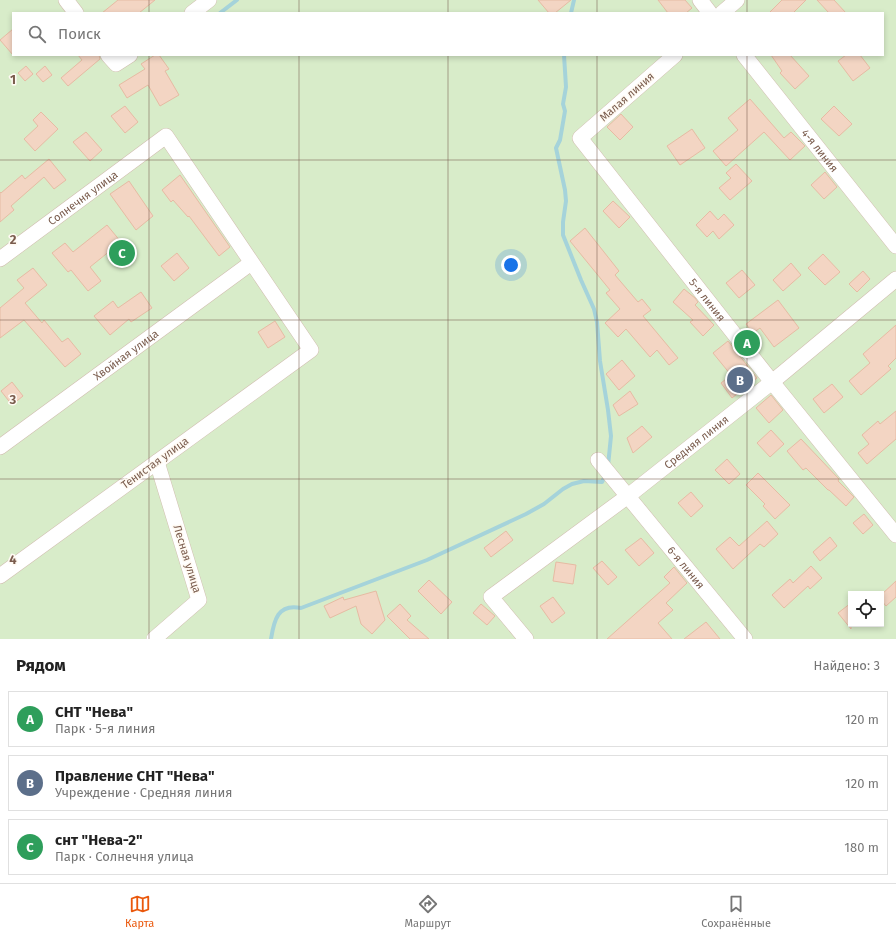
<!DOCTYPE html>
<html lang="ru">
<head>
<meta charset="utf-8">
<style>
  body { margin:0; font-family:"Fira Sans",sans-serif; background:#f2f2f2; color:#222 }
  .controls { position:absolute; right:12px; bottom:12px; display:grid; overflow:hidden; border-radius:0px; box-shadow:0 2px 6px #0003 }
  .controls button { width:36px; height:36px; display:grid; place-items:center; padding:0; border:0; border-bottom:1px solid #e0e0e0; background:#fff; color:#222; font:20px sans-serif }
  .you { position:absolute; left:511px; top:265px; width:14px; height:14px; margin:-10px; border:3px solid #fff; border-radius:50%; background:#1a73e8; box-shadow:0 0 0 6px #1a73e833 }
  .badge { display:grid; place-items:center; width:26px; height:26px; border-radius:50%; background:#ea580c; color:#fff; font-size:13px; font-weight:700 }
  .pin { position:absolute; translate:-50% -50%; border:2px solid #fff; box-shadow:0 1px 4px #0006 }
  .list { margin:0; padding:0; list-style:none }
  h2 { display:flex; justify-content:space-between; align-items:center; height:52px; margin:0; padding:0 16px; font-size:17px }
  h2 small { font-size:13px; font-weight:400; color:#767676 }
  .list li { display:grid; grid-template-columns:26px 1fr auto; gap:12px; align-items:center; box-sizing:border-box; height:56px; margin:0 8px 8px; padding:0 8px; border:1px solid #e0e0e0; border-radius:0px }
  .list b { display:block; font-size:15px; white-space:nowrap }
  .list p { margin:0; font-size:13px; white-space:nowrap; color:#767676 }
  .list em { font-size:13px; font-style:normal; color:#767676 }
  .icon { flex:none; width:22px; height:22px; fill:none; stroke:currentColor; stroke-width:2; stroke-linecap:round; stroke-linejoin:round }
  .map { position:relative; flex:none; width:896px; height:639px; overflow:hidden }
  .search { position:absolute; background:#fff; box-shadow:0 2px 6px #0003; left:12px; right:12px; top:12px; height:44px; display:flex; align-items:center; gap:10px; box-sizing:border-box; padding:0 14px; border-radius:0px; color:#767676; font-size:15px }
  .sheet { height:244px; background:#fff }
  nav { display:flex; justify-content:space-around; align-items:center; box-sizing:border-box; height:56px; border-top:1px solid #e0e0e0; background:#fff; font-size:11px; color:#767676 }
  nav a { display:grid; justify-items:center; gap:2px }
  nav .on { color:#ea580c }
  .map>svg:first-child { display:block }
  .green { fill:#d8ecc9; fill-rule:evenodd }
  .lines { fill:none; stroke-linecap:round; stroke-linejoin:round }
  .stream { stroke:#a5d3da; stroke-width:4 }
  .building { fill:#f3d5c3; stroke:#e6bba3 }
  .minor-casing { stroke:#d1beb0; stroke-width:16 }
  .minor { stroke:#fff; stroke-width:15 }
  .grid { fill:none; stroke:#7a5c4d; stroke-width:1; stroke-opacity:0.55 }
  .labels { text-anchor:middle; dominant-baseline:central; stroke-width:3; stroke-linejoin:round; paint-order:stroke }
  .street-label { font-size:11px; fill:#7a5c4d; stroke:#fffaf3 }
  .grid-label { font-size:13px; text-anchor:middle; font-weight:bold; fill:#7a5c4d; stroke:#fffaf3; stroke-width:3; stroke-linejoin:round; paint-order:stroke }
</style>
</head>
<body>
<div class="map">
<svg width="896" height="639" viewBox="0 0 896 639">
  <rect width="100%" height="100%" fill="#fdf6ec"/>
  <path class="green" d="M0,0h896v639h-896zM13,13h870v42h-870zM851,594h30v30h-30z"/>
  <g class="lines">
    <g class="stream">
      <polyline points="220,13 237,0"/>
      <polyline points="571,13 574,0"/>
      <polyline points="564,55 566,87 563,104 565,111 560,140 556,148 565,190 566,201 563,222 563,235 581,280 594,309 597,322 600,361 608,410 611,436 608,466"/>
      <path d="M271,639c3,-19 7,-36 30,-31l126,-48 99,-46 18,-10 19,-15 9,-5 12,-3 18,1 4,-8"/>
    </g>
  </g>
  <g class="building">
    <polygon points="118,0 155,0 139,13 102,13"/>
    <polygon points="538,0 571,0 555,13 549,13"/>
    <polygon points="658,0 685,0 692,8 686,13 668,13"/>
    <polygon points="782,0 806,0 793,13 769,13"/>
    <polygon points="817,0 834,0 846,13 829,13"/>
    <polygon points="13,29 13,55 0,40"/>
    <polygon points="78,55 99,55 100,59 68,86 61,78 82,60"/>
    <polygon points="155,55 159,55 169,69 165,71 179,95 160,106 148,85 127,98 119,85 145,69 141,64"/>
    <polygon points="771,55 790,55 809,76 795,89 780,73 782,71"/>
    <polygon points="846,55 860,55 870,68 853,81 838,61"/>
    <polygon points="26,66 33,74 25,81 18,73"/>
    <polygon points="45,66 52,75 43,82 36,74"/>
    <polygon points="750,99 784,138 791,132 805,146 790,160 764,132 726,166 713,151 738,130 728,118"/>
    <polygon points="125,106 138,122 125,133 111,116"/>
    <polygon points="834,106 852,124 839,136 821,119"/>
    <polygon points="41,112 58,129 35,151 24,139 38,126 33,120"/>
    <polygon points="621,114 633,127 620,140 607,127"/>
    <polygon points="692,129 705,148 680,165 667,146"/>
    <polygon points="86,132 102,150 90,161 73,142"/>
    <polygon points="49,159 66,180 54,189 44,177 11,206 14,210 0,222 0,192 1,193 22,175 25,179"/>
    <polygon points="736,164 752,181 730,200 719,188 731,178 726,173"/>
    <polygon points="825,172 837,187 824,199 811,185"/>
    <polygon points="180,175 230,247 219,256 189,216 188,217 173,200 171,202 162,190"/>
    <polygon points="129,181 153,216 136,230 110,194"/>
    <polygon points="613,201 630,217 619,228 603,211"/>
    <polygon points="710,211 718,220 724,214 734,225 719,239 713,231 707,237 696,225"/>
    <polygon points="107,225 121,242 90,267 101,281 88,291 71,270 68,272 52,253 65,243 73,252"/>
    <polygon points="585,228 619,271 615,275 638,302 642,299 651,310 643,316 678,358 669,365 657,350 650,357 626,329 618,337 605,323 620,309 606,293 610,290 570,241"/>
    <polygon points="177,253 189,268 174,281 161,266"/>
    <polygon points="823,254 840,272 825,285 808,268"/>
    <polygon points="791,263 801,275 783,291 773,280"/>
    <polygon points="33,268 47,285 25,303 42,323 44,320 62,342 68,338 81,354 65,367 24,320 0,338 0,308 24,288 17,280"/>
    <polygon points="742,270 755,285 739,298 726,283"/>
    <polygon points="863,271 870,279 857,292 849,284"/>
    <polygon points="684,289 695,298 698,302 695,305 714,325 703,336 690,322 693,320 673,302"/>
    <polygon points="141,292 152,308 131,322 129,319 110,335 94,316 113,301 118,308"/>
    <polygon points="778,300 799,328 774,347 760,328 753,333 746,324"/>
    <polygon points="275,321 285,337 268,348 258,332"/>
    <polygon points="896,325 896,358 888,366 891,369 861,395 849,381 870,363 863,354"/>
    <polygon points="728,341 757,378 732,398 721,383 731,375 713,353"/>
    <polygon points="622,360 635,376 619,390 606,374"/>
    <polygon points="12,382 23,396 12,405 1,391"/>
    <polygon points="832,384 843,397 824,413 813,399"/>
    <polygon points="630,391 638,404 619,416 613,405"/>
    <polygon points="771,395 783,410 769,423 756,408"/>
    <polygon points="896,411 896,439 867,464 858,453 869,444 862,435 878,421 880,424"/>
    <polygon points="642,426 652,437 633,453 627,438"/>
    <polygon points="771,430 784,444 770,457 757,443"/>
    <polygon points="801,439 839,479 838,481 854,497 846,506 829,490 828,490 806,468 803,470 787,451"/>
    <polygon points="727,459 740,474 729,484 715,470"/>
    <polygon points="758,473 790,505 775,519 763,506 765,504 746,485"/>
    <polygon points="691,492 703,506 691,517 678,503"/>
    <polygon points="864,514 873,525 863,534 853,523"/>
    <polygon points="767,521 778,534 764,547 760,544 733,569 716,549 730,537 739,546"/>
    <polygon points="506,531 513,540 491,557 484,548"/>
    <polygon points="830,537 837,546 820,561 813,552"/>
    <polygon points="641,538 654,553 639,566 625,550"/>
    <polygon points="602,561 617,577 608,585 593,568"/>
    <polygon points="556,562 576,565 573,584 553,581"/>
    <polygon points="811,566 822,578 810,589 808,586 784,608 772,595 790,579 793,583"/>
    <polygon points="674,567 687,583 666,603 673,610 658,623 672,639 607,639 670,583 664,577"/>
    <polygon points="429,580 452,602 441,614 418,591"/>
    <polygon points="896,581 896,597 886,606 881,600 881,595"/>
    <polygon points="376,591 385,620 372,634 361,624 356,606 330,618 324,606 343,597 344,600"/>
    <polygon points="553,597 565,613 552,623 540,606"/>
    <polygon points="851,603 851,629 838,613"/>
    <polygon points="400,604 411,616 407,620 429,639 410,639 387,616"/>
    <polygon points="481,604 495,616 487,625 473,613"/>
    <polygon points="706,622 720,639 684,639"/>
  </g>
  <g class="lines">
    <defs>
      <g id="minor">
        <polyline points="66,0 76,13"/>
        <polyline points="700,0 710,13"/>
        <polyline points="192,13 209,0"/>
        <polyline points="722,13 737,0"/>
        <polyline points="108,55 116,64 130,55"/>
        <path id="s1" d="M675,55l-95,83 192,244 124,153"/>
        <path id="s2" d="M744,55l152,191"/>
        <path id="s3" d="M0,259l166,-123 145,214 -311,226"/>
        <path id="s4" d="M0,447l251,-184"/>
        <path id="s5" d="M598,460l147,179"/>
        <polyline points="154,639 199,600 157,462"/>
        <path id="s6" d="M526,639l-35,-42 137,-101 144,-114 124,-103"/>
      </g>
    </defs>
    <use href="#minor" class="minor-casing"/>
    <use href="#minor" class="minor"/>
  </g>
  <path class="grid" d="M149,0v13M299,0v13M448,0v13M597,0v13M747,0v13M149,55v584M299,55v584M448,55v584M597,55v584M747,55v584M0,160h896M0,320h896M0,479h896"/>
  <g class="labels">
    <g class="street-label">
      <text transform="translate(627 97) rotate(-41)">Малая линия</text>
      <text stroke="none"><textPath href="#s2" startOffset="122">4-я линия</textPath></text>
      <text stroke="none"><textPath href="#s3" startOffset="103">Солнечня улица</textPath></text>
      <text stroke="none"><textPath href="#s1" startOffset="332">5-я линия</textPath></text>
      <text stroke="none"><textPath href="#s4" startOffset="156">Хвойная улица</textPath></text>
      <text stroke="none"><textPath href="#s6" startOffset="312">Средняя линия</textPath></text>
      <text transform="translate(155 463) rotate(-36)">Тенистая улица</text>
      <text transform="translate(187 559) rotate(73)">Лесная улица</text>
      <text stroke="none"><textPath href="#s5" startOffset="139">6-я линия</textPath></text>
    </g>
  </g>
  <g class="grid-label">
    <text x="13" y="84">1</text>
    <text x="13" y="244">2</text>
    <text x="13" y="404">3</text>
    <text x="13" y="564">4</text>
  </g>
</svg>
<div class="controls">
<button><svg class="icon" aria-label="locate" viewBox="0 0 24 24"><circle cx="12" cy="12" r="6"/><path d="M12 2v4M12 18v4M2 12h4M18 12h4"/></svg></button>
</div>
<div class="you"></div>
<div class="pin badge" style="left:747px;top:343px;background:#2e9e5b">A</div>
<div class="pin badge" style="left:740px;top:380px;background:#5c6f8a">B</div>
<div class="pin badge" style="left:122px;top:253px;background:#2e9e5b">C</div>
<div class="search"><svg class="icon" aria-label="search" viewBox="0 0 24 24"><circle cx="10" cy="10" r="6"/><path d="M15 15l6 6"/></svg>Поиск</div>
</div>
<section class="sheet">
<h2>Рядом<small>Найдено: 3</small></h2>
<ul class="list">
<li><span class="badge" style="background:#2e9e5b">A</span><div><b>СНТ &quot;Нева&quot;</b><p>Парк · 5-я линия</p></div><em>120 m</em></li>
<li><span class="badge" style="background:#5c6f8a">B</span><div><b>Правление СНТ &quot;Нева&quot;</b><p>Учреждение · Средняя линия</p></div><em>120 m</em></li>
<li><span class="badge" style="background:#2e9e5b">C</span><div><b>снт &quot;Нева-2&quot;</b><p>Парк · Солнечня улица</p></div><em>180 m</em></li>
</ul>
</section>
<nav>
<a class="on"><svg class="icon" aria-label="map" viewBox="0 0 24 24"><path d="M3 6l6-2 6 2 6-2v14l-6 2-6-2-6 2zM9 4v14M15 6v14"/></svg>Карта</a>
<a><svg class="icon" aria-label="directions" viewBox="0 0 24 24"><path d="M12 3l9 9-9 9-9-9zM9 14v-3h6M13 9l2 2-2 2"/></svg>Маршрут</a>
<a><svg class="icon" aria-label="saved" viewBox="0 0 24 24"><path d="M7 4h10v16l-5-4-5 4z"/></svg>Сохранённые</a>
</nav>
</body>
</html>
